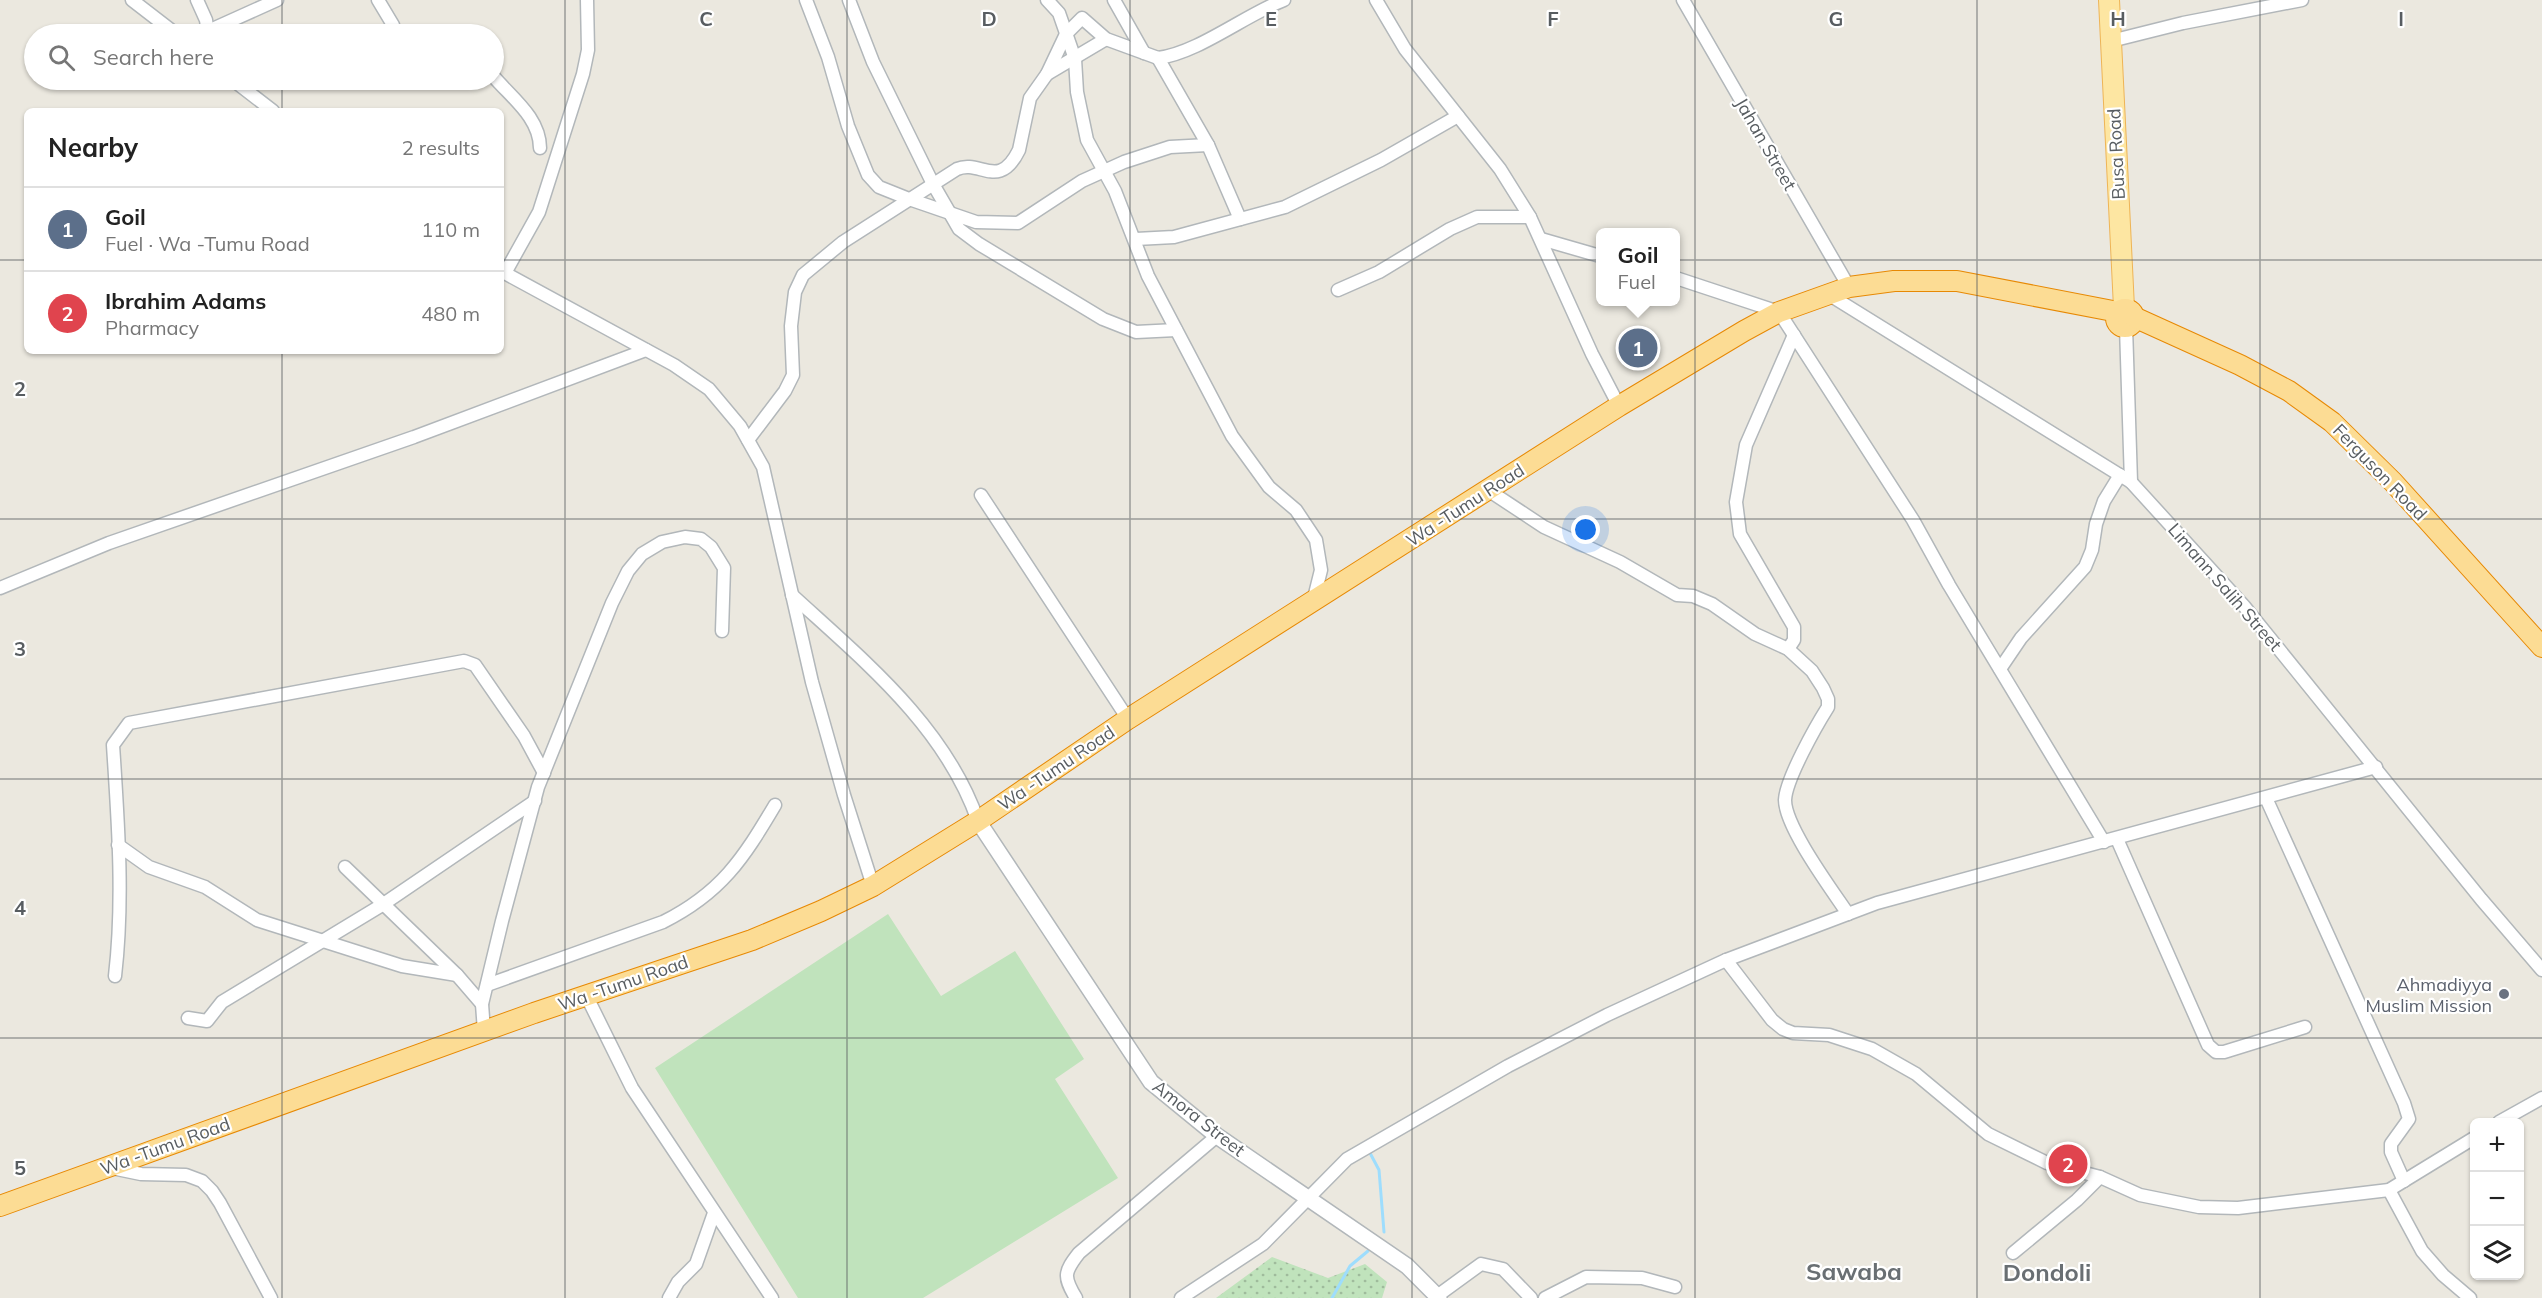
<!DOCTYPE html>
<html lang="en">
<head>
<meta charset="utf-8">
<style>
  body { margin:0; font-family:Mulish,sans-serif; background:#f2f2f2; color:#222 }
  .controls { position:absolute; right:18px; bottom:18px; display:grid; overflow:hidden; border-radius:9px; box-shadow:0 2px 4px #0004 }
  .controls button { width:54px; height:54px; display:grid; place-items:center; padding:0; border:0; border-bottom:2px solid #e0e0e0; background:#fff; color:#222; font:30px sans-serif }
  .you { position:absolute; left:1586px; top:530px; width:21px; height:21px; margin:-15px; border:4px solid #fff; border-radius:50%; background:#1a73e8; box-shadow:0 0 0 9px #1a73e833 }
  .badge { display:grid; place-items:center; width:39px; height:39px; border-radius:50%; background:#d93025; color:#fff; font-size:20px; font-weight:700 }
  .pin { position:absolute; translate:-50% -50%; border:3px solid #fff; box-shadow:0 2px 6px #0006 }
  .popup { position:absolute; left:1596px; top:228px; width:84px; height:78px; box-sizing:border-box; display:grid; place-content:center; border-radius:9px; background:#fff; filter:drop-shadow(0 2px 4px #0005); font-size:20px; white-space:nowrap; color:#767676 }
  .popup b { font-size:22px; color:#222 }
  .popup::after { content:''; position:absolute; left:50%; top:100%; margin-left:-12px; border:12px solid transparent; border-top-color:#fff }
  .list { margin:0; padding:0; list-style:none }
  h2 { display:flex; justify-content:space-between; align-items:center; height:78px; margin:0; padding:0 24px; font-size:26px }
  h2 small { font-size:20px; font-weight:400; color:#767676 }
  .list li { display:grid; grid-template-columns:39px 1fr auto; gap:18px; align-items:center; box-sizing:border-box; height:84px; padding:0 24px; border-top:2px solid #e0e0e0 }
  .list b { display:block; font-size:22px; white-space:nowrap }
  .list p { margin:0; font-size:20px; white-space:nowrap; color:#767676 }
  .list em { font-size:20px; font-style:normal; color:#767676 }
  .icon { flex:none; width:33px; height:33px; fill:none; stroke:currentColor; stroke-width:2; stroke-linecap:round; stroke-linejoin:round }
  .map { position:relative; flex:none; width:2542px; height:1298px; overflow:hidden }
  .search { position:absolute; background:#fff; box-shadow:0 2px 4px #0004; left:24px; top:24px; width:480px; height:66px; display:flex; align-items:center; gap:15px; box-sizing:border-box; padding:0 21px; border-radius:33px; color:#767676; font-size:22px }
  .panel { position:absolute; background:#fff; box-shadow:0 2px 4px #0004; left:24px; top:108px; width:480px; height:246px; border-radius:9px }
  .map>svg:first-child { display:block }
  .grass { fill:url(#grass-dots) }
  .pitch { fill:#c0e3bc }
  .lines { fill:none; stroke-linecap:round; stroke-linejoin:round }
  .stream { stroke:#9eddfd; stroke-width:3 }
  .minor-casing { stroke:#b2b7ba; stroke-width:15 }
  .tertiary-casing { stroke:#b2b7ba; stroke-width:18 }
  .primary-casing { stroke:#eeb456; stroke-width:22 }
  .trunk-casing { stroke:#e78904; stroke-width:22 }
  .minor { stroke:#fff; stroke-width:12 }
  .tertiary { stroke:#fff; stroke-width:15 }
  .primary { stroke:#fde6a2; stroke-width:20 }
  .trunk { stroke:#fcdc94; stroke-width:20 }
  .grid { fill:none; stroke:#585d61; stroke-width:1.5; stroke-opacity:0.55 }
  .worship-dot { fill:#6b7280; stroke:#fff; stroke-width:2 }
  .labels { text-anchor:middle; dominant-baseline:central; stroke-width:4.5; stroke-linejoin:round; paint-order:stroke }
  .street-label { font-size:18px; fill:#585d61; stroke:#fff }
  .worship-label { font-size:18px; fill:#5b616d; stroke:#fff; text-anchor:end }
  .district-label { font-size:24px; font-weight:bold; fill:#696f73; stroke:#fff }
  .grid-label { font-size:20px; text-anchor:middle; font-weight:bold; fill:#585d61; stroke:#fff; stroke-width:4.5; stroke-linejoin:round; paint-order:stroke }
</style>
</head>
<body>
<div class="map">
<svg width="2542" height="1298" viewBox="0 0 2542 1298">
  <defs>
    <pattern id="grass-dots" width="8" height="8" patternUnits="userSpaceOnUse" patternTransform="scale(1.5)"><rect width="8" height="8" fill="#c0e3bc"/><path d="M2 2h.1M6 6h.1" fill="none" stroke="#9fbb9c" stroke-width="1.8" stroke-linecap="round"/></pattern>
  </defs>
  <rect width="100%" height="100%" fill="#ebe8df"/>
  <polygon class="grass" points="1272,1257 1328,1278 1365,1264 1387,1282 1382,1298 1216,1298"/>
  <polygon class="pitch" points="888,914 941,996 1015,951 1084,1059 1055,1079 1118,1178 923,1298 798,1298 655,1068"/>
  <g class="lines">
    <g class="stream">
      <polyline points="1370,1153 1379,1170 1384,1232"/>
      <polyline points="1332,1298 1350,1266 1368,1251"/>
    </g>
    <defs>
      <g id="minor">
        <polyline points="132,0 176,34"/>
        <polyline points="197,0 206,20 208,34"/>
        <polyline points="378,0 393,25 391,34"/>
        <polyline points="806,0 828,57 848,126 868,175 879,187 909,199 976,222 1018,223 1082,181 1124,162 1170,147 1208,145"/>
        <polyline points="849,0 873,62 933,184 959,229 979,244 1103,319 1136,332 1176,330"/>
        <polyline points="1047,0 1059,13 1075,59 1077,92 1087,140 1115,191 1148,276 1232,436 1269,487 1296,510 1316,540 1321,570 1313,602"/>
        <polyline points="1114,0 1144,53"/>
        <polyline points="1376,0 1405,49 1500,169 1530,217 1592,354 1619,406"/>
        <polyline points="1683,0 1849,287"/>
        <polyline points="208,31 277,0"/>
        <polyline points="2111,41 2183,23 2302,0"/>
        <polyline points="1158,58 1208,145 1240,219"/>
        <polyline points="1047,74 1106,39"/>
        <path d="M494,77c18,21 46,41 46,71"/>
        <polyline points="233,80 273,111"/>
        <polyline points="1136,239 1174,237 1285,207 1381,160 1458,116"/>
        <polyline points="1541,239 1600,256"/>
        <polyline points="501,271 674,365 709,389 740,426 763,467 812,682 844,795 873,886"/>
        <polyline points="505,273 539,212 583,74 588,50 587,0"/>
        <polyline points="1676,278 1779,312 1913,520 1949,585 2104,842"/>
        <polyline points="1338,290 1379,272 1450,229 1477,217 1530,217"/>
        <polyline points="1828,294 2131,482 2244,606 2481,899 2542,970"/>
        <polyline points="2126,327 2131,482"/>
        <path d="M748,440l37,-49 8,-16 -2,-49 4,-34 8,-17 40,-33 114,-73c23,-10 42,22 62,-19l11,-52 17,-24 19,-40 16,-16 24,21 52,19c40,-5 87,-43 126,-58"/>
        <path d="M1488,490l56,37 76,35 57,33 16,1 19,8 43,30 33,15 24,22 11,17 5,11v8c-12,19 -42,72 -43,93 0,27 47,90 63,114"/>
        <polyline points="981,495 1128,719"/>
        <polyline points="0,588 109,543 414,437 646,350"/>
        <path d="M792,595c72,66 153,131 186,226"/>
        <polyline points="1788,649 1794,640 1794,627 1740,534 1736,502 1746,445 1794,335"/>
        <polyline points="2000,669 2021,638 2085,567 2092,550 2096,524 2104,501 2120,475"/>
        <polyline points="2266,798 2404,1103 2409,1119 2391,1144 2391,1152 2404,1181"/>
        <polyline points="2117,839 2208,1045 2216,1052 2224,1052 2305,1027"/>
        <polyline points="118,845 149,867 205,887 257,920 402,966 457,975"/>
        <polyline points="345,867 457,975 482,1004"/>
        <polyline points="1726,960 1772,1020 1783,1029 1793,1033 1829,1035 1872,1049 1916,1074 1988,1134 2047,1163 2100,1177 2140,1195 2199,1207 2238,1208 2389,1190 2474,1138"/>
        <path d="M115,976c9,-76 3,-155 -2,-231l16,-22 335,-62 11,4 49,71 20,37"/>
        <path d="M487,985l176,-63c58,-29 80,-63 112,-117"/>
        <polyline points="586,995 632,1088 772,1298"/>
        <polyline points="188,1018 207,1021 222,1002 382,905 535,801"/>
        <polyline points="484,1031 482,1004 502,921 538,787 612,603 628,571 642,554 662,542 685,537 701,539 711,547 724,568 722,631"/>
        <polyline points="2499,1122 2542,1098"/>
        <polyline points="112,1168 141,1174 186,1175 202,1181 212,1191 220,1203 271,1298"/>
        <polyline points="2389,1190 2422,1251 2443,1275 2470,1298"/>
        <polyline points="2013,1253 2077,1200 2100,1177"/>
        <polyline points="1437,1296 1481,1264 1503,1269 1531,1298"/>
        <polyline points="669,1298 678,1282 696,1264 714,1213"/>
        <path d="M1076,1298c-13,-21 -12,-26 3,-45l138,-117"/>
        <polyline points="1181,1298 1263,1244 1347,1159 1508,1066 1607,1015 1726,960 1877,903 2376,767"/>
        <polyline points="1545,1298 1586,1277 1642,1278 1675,1287"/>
      </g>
      <polyline id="tertiary" points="978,821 1151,1082 1217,1136 1407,1266 1439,1298"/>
      <polyline id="primary" points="2109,0 2124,308"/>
      <g id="trunk">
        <circle cx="2125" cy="318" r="9"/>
        <polyline points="2134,317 2240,365 2289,391 2332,422 2393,482 2542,647"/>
        <polyline points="0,1206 534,1013 752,940 821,911 873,886 978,821 1128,719 1619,406 1744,331 1779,312 1849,287 1894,281 1957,281 2118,312"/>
      </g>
    </defs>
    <use href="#minor" class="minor-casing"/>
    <use href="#tertiary" class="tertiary-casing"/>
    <use href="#primary" class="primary-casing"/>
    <use href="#trunk" class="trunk-casing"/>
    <use href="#minor" class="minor"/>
    <use href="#tertiary" class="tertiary"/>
    <use href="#primary" class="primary"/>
    <use href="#trunk" class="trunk"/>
  </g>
  <path class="grid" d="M282,0v34M565,0v1298M847,0v1298M1130,0v1298M1412,0v1298M1695,0v1298M1977,0v1298M2260,0v1298M282,80v31M0,260h27M501,260h2041M282,351v947M0,519h2542M0,779h2542M0,1038h2542"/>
  <circle class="worship-dot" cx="2504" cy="994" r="6"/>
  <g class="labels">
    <g class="street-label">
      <text transform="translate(1766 144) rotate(60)">Jahan Street</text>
      <text transform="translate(2116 154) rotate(-93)">Busa Road</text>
      <text transform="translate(2380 472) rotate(46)">Ferguson Road</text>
      <text transform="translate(1465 505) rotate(-33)">Wa -Tumu Road</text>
      <text transform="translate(2225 587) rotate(49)">Limann Salih Street</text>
      <text transform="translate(1056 768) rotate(-34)">Wa -Tumu Road</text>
      <text transform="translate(623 983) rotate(-19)">Wa -Tumu Road</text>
      <text transform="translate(1199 1118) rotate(38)">Amora Street</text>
      <text transform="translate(165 1146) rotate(-20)">Wa -Tumu Road</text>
    </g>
    <g class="worship-label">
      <text x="2492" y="984">Ahmadiyya<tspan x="2492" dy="21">Muslim Mission</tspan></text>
    </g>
    <g class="district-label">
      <text x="1854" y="1271">Sawaba</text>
      <text x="2047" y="1272">Dondoli</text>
    </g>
  </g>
  <g class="grid-label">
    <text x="706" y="26">C</text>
    <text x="989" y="26">D</text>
    <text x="1271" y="26">E</text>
    <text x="1553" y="26">F</text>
    <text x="1836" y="26">G</text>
    <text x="2118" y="26">H</text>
    <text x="2401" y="26">I</text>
    <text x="20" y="396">2</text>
    <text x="20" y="656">3</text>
    <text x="20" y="915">4</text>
    <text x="20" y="1175">5</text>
  </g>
</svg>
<div class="controls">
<button>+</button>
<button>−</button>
<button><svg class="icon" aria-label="layers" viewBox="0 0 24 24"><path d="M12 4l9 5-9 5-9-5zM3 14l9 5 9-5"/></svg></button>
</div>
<div class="you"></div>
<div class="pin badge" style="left:1638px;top:348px;background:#5c6f8a">1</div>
<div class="popup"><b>Goil</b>Fuel</div>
<div class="pin badge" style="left:2068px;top:1164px;background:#e0444e">2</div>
<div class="search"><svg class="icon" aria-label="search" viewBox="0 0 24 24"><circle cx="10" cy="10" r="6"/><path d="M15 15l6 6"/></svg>Search here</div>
<section class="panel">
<h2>Nearby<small>2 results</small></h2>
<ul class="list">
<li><span class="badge" style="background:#5c6f8a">1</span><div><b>Goil</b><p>Fuel · Wa -Tumu Road</p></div><em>110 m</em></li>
<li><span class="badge" style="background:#e0444e">2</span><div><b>Ibrahim Adams</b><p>Pharmacy</p></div><em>480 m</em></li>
</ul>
</section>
</div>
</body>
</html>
